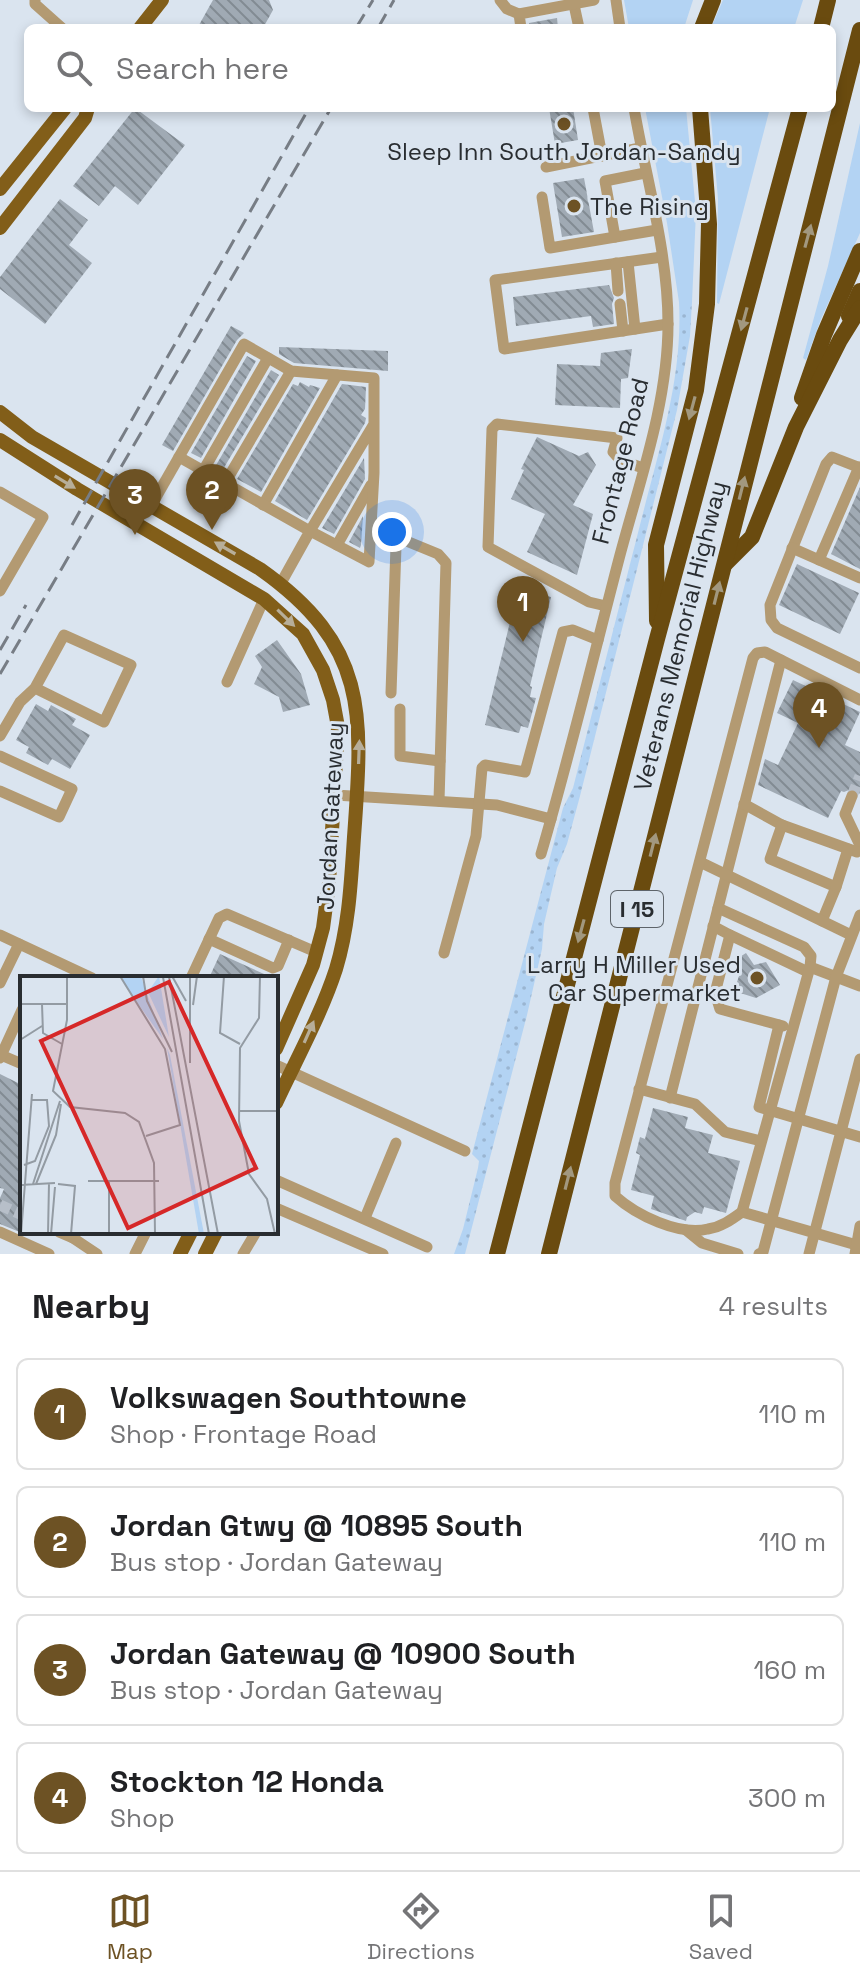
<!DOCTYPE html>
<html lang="en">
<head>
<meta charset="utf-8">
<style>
  body { margin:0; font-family:"Space Grotesk",sans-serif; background:#f2f2f2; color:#202124 }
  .you { position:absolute; left:392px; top:532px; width:28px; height:28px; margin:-20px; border:6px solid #fff; border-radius:50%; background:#1a73e8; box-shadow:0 0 0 12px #1a73e833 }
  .badge { display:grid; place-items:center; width:52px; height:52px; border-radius:50%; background:#6d5224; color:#fff; font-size:26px; font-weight:700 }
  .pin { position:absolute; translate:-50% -66px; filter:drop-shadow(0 2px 4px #0008) }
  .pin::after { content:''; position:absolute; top:42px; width:28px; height:24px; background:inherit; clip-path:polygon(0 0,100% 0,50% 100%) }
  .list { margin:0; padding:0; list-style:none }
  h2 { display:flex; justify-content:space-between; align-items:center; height:104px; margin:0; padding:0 32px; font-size:34px }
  h2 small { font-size:26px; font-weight:400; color:#757577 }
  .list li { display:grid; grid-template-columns:52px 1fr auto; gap:24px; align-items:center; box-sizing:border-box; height:112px; margin:0 16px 16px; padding:0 16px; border:2px solid #e0e0e0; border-radius:12px }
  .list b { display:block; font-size:30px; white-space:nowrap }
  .list p { margin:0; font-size:26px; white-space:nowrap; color:#757577 }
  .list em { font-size:26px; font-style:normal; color:#757577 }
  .icon { flex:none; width:44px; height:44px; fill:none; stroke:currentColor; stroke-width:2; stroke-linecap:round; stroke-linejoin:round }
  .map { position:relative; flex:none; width:860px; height:1254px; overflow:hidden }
  .search { position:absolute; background:#fff; box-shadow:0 4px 12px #0003; left:24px; right:24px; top:24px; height:88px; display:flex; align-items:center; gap:20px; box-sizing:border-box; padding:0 28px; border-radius:12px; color:#757577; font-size:30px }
  .sheet { height:616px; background:#fff }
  nav { display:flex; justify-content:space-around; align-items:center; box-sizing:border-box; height:112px; border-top:2px solid #e0e0e0; background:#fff; font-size:22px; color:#757577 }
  nav a { display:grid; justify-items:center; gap:4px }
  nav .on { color:#6d5224 }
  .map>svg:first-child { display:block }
  .grass { fill:url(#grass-dots) }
  .garden { fill:#b3d3f3 }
  .building { fill:url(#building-back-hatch) }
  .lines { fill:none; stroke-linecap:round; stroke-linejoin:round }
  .minor-tunnel { stroke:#b7bfc9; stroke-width:11; stroke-dasharray:11 5.5; stroke-linecap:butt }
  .minor { stroke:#b39a72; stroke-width:11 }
  .major { stroke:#825e19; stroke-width:14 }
  .highway { stroke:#6a4b0f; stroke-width:16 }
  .rail { stroke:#777d85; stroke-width:3; stroke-dasharray:16 8; stroke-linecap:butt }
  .oneway { fill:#a2987f }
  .oneway2 { fill:#b7ae99 }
  .poi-dot { fill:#6d5224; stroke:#dae4ef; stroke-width:3 }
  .labels { text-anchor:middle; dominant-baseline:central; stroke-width:6; stroke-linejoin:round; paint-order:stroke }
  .shield { fill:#dae4ef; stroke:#5e646a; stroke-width:2 }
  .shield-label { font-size:22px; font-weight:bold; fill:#292d31 }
  .poi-label { font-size:24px; fill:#292d31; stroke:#dae4ef }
  .street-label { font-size:24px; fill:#292d31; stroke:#dae4ef }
  .inset-road { fill:none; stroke:#939ba3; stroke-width:2 }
  .view { fill:#d62828; fill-opacity:0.15; stroke:#d62828; stroke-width:4 }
  .inset-edge { fill:none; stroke:#292d31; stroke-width:4 }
</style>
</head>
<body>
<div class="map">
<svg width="860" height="1254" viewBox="0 0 860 1254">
  <defs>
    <pattern id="grass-dots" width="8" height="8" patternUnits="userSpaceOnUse" patternTransform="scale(2)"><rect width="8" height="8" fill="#b3d3f3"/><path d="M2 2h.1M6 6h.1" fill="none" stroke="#9ab5d1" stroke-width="1.8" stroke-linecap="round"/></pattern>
    <pattern id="building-back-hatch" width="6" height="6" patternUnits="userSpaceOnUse" patternTransform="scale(2)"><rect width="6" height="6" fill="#a0aab4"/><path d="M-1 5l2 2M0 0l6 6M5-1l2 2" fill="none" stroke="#828b93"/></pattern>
  </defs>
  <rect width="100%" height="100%" fill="#dae4ef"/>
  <path class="grass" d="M679,302h13l-2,34 -13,74 -97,386 -13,48 -10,24 -13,56 -2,25 -15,66 -62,239h-11l9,-25 15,-61 1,-7 -7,-7 91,-346 10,-20c23,-90 46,-181 69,-271 18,-71 41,-141 37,-215z"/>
  <g class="garden">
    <polygon points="624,0 693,0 684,28 629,28"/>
    <polygon points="723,0 803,0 794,28 711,28"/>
    <polygon points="645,108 686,108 696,212 692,302 679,302 667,223"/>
    <polygon points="710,108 770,108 719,304 717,303 718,199"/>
    <polygon points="860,123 860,233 821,319 806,360 803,358 828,266"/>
  </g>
  <g class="building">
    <polygon points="213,0 269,0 273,10 263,28 204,28 199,25"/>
    <polygon points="557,18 558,28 529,28 529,23"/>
    <polygon points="135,108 185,145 138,205 115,186 99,206 73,186"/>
    <polygon points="549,108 573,108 578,140 555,144"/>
    <polygon points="584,178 594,232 562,237 553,183"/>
    <polygon points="60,199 88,220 69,245 92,263 45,324 0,289 0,277"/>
    <polygon points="609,285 614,298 612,304 614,324 593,327 591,316 516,326 513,297"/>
    <polygon points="231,326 244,333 237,340 173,451 162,445"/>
    <polygon points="279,347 388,351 388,371 294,363 279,354"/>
    <polygon points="632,349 628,378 621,379 620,408 555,405 557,364 600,366 601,353"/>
    <polygon points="247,356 256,361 201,458 191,453"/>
    <polygon points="271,370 279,375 222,471 215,467"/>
    <polygon points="300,382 309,387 310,385 320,388 261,492 237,479 293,384 298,386"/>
    <polygon points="342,384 366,387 365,409 361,415 366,418 365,423 307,520 275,501"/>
    <polygon points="537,437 579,456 588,452 596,465 573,505 593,514 577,575 527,552 545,514 511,499 524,470 521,469"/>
    <polygon points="364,458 365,479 334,534 322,528"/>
    <polygon points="860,487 860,569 831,554"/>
    <polygon points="363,516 361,545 360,548 349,542"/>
    <polygon points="797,564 859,593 840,634 779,605"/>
    <polygon points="518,589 551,597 530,686 532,687 530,697 536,698 528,728 521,726 519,733 485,725"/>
    <polygon points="277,640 301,674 310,705 283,712 279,697 254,684 262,667 255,656"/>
    <polygon points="793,680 860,712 845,745 860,752 860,794 854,788 844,792 841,791 828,818 758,785 765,759 778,765 798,723 777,713"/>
    <polygon points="36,704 48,711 51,705 76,719 72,725 90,735 70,769 52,759 48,765 26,753 29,747 16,740"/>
    <polygon points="746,953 754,965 766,962 780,985 756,998 734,991 741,970 735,960"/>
    <polygon points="220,954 273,978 209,978"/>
    <polygon points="0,1074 22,1085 22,1233 0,1224 0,1198 4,1189 0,1188"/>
    <polygon points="653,1108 688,1117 685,1128 713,1135 708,1153 740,1161 726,1213 704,1207 702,1214 695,1212 687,1217 686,1221 651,1209 654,1196 631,1190 640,1155 636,1153 640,1137 645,1139"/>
  </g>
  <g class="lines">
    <g class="minor-tunnel">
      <polyline points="852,796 860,776"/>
      <polyline points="0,1205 22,1215"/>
    </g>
    <g class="minor">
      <polyline points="35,0 35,4 62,28"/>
      <polyline points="500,0 507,9 519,14"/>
      <polyline points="573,0 579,28"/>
      <polyline points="616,0 620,28"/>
      <polyline points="521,28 519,14 594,0"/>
      <polyline points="593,108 602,156"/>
      <polyline points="546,167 640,148"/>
      <polyline points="542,197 550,248 657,230"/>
      <polyline points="615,237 605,181 645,173"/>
      <polyline points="662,257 495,280 504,349 668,324"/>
      <polyline points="628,262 635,329"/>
      <polyline points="616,263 618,291"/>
      <polyline points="620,304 623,331"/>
      <polyline points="860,468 832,457 826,464 770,605 771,620 777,628 860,668"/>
      <polyline points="203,471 268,358"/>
      <polyline points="225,483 291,371"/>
      <polyline points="0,492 43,517 0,591"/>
      <polyline points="263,505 337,375"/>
      <polyline points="151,506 179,457"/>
      <polyline points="337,545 371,485"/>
      <polyline points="792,548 860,578"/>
      <polyline points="819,560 859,467"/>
      <polyline points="281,583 310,531 179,457 244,344 291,371 374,378 374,473 369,562 310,531 374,424"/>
      <polyline points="606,606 589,602 488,547 492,429 497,424 617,438 613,452 620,460 643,468"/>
      <polyline points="781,660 718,908 804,947 811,956 810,967"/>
      <polyline points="227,682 264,599"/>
      <polyline points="391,693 396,546 399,538 438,554 446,563 439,801"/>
      <polyline points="400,709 400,756 440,761"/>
      <polyline points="0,736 20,702 35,688 64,635 131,665 104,722 35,688"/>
      <polyline points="0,756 72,789 59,817 0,791"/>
      <polyline points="335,795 497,805 551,819"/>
      <polyline points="852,796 845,814 859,843"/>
      <polyline points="744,804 782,825 857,852"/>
      <polyline points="782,825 770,859 836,887 822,921"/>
      <path d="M541,854c29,-99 53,-200 79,-299 20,-75 48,-153 48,-231 0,-73 -22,-145 -34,-216"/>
      <polyline points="700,862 851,935"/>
      <polyline points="836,887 848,849"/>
      <polyline points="713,926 730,935 715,993 720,1009 783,1026"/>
      <polyline points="0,935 92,978"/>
      <polyline points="730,935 808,972"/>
      <polyline points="209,939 273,968 278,966 289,940"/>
      <polyline points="444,953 476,836 482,768 485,765 525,772 563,632 573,630 598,640"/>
      <polyline points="191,978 219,918 227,914 316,952"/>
      <polyline points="0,983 19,944"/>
      <polyline points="860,986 810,967 742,1212 860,1246"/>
      <polyline points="779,1025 759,1107 860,1137"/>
      <polyline points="1,1055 22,1064"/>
      <polyline points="0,1058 22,1010"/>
      <polyline points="276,1065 465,1151"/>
      <polyline points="639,1089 695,1104 725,1132 761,1141"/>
      <polyline points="670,1098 718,908"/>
      <polyline points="276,1180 427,1247"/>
      <polyline points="276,1208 383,1254"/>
      <path d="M742,1212c-11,8 -21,15 -34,17 -29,7 -72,-14 -93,-33v-13l138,-525 4,-5 8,-1 95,48"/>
      <polyline points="365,1218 396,1143"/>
      <polyline points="686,1230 702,1243 738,1254"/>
      <polyline points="0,1232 49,1254"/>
      <polyline points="59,1232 73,1238"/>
      <polyline points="76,1232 73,1238 97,1254"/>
      <polyline points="135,1254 146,1232"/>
      <polyline points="243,1254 256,1232"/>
      <polyline points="759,1254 763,1252 836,977 860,915"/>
      <polyline points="809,1254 860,1059"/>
      <polyline points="855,1254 860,1226"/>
    </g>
    <g class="major">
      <polyline points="140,28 162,0"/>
      <polyline points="0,189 65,108"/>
      <polyline points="0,228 85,118 88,108"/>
      <path d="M0,412l32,25 228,132c109,77 103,145 94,268 -3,45 -5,89 -18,132 -15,46 -40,91 -60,134"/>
      <polyline points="0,440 77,489 264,599 303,634 323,670 333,700 338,727 329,883 323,928 313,965 276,1049"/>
      <polyline points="180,1254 191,1232"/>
      <polyline points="205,1254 216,1232"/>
    </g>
    <g class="highway">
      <polyline points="702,28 713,0"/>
      <polyline points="821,28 828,0"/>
      <polyline points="849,316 860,291"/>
      <polyline points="802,398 824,335 860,251"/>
      <polyline points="726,563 752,537 796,427 840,340 860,308"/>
      <polyline points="657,621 656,545 696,390 707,304 709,224 700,108"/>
      <polyline points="497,1254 657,639 800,108"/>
      <polyline points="549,1254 860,30"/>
    </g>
    <g class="rail">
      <polyline points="356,28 373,0"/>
      <polyline points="378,28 394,0"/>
      <polyline points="72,525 309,108"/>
      <polyline points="0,650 26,605"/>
      <polyline points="0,674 331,108"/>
    </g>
  </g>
  <defs><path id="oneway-solid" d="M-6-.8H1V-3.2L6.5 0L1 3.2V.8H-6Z" transform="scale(2)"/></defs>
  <g class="oneway">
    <use href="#oneway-solid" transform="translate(808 236) rotate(-75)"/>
    <use href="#oneway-solid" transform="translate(744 319) rotate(105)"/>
    <use href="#oneway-solid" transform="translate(692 408) rotate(105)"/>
    <use href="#oneway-solid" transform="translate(742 488) rotate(-76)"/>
    <use href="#oneway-solid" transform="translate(717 593) rotate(-76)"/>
    <use href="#oneway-solid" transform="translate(653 845) rotate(-76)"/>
    <use href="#oneway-solid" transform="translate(581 931) rotate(105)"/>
    <use href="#oneway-solid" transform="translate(568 1178) rotate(-76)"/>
  </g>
  <g class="oneway2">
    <use href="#oneway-solid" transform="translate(65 482) rotate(31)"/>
    <use href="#oneway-solid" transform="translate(225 548) rotate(-150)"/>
    <use href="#oneway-solid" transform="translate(286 618) rotate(44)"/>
    <use href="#oneway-solid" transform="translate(359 752) rotate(-88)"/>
    <use href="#oneway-solid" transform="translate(309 1032) rotate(-66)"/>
  </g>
  <g class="poi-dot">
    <circle cx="564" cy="124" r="8"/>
    <circle cx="574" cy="206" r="8"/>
    <circle cx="757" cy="978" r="8"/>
  </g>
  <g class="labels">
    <rect class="shield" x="611" y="891" width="52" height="36" rx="6"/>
    <g class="shield-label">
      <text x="637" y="909">I 15</text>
    </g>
    <g class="poi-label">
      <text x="564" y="151">Sleep Inn South Jordan-Sandy</text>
      <text x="590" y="206" text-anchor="start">The Rising</text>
      <text x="741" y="964" text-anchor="end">Larry H Miller Used<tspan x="741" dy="28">Car Supermarket</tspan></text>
    </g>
    <g class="street-label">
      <text transform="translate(620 461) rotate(-76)">Frontage Road</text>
      <text transform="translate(680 636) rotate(-76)">Veterans Memorial Highway</text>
      <text transform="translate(330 816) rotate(-87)">Jordan Gateway</text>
    </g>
  </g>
  <g transform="translate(20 976)">
    <rect width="258" height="258" fill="#dae4ef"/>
    <path d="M147,72l3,7 34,179h-5z" fill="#b3d3f3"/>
    <path d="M102,0l19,1 22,62 -39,-55zM139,0l10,61 -21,-45z" fill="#b3d3f3"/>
    <path class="inset-road" d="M47,0v44l-14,71 17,16 55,6 14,9 15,41 1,71M100,0l45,73 15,76 -34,11M123,0l4,25 25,51M152,0l14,25M170,0v87M204,0l-4,57 20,11M240,0l-1,42 -19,30 -1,73 10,53 18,25 8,35M143,1l46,257M149,1l49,257M0,28h48M22,28l1,29 19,11M173,29l4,-29M0,64l22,-14M219,135h39M4,189l11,-4 14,-35 -2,-26h-15M89,204v54M68,205h71M13,208l27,-83M16,208l20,-49 5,-31M38,208l17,2 -4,48M0,209l35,-2M1,258l11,-140M28,258l1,-51M31,258l4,-47"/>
    <path class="view" d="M149,6l87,186 -128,60 -87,-187z"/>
    <rect width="258" height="258" class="inset-edge"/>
  </g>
</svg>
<div class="you"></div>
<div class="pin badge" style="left:523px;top:642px">1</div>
<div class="pin badge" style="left:212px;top:530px">2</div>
<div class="pin badge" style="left:135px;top:535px">3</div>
<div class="pin badge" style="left:819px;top:748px">4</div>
<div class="search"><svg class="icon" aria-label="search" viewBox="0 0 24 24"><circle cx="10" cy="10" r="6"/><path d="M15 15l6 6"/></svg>Search here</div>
</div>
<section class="sheet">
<h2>Nearby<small>4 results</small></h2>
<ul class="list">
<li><span class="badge">1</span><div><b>Volkswagen Southtowne</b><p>Shop · Frontage Road</p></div><em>110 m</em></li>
<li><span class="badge">2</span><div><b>Jordan Gtwy @ 10895 South</b><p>Bus stop · Jordan Gateway</p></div><em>110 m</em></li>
<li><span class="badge">3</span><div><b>Jordan Gateway @ 10900 South</b><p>Bus stop · Jordan Gateway</p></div><em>160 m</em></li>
<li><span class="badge">4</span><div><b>Stockton 12 Honda</b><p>Shop</p></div><em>300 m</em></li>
</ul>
</section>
<nav>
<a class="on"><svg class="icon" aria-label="map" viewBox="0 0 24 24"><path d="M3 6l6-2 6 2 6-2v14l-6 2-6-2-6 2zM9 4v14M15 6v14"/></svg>Map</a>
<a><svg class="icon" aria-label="directions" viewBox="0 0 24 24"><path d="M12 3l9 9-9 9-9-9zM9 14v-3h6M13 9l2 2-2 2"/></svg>Directions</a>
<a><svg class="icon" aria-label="saved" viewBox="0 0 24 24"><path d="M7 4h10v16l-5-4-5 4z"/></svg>Saved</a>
</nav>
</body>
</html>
